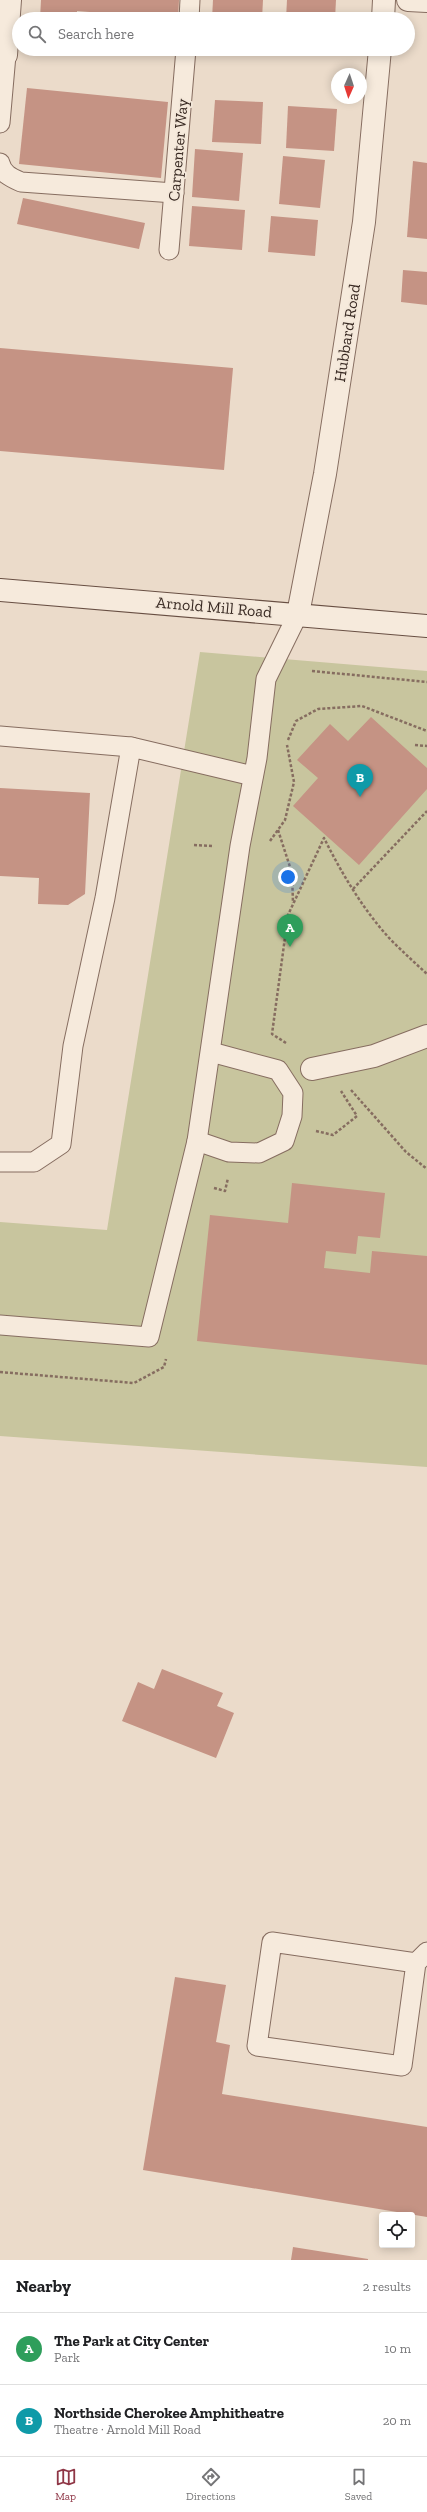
<!DOCTYPE html>
<html lang="en">
<head>
<meta charset="utf-8">
<style>
  body { margin:0; font-family:"Zilla Slab",serif; background:#f6f6f6; color:#202124 }
  .controls { position:absolute; right:12px; bottom:12px; display:grid; overflow:hidden; border-radius:4px; box-shadow:0 2px 10px #0003 }
  .controls button { width:36px; height:36px; display:grid; place-items:center; padding:0; border:0; border-bottom:1px solid #e0e0e0; background:#fff; color:#202124; font:20px sans-serif }
  .compass { position:absolute; left:331px; top:68px; width:36px; height:36px; border-radius:50%; background:#fff; box-shadow:0 2px 10px #0003; rotate:183deg }
  .you { position:absolute; left:288px; top:877px; width:14px; height:14px; margin:-10px; border:3px solid #fff; border-radius:50%; background:#1a73e8; box-shadow:0 0 0 6px #1a73e833 }
  .badge { display:grid; place-items:center; width:26px; height:26px; border-radius:50%; background:#8f3646; color:#fff; font-size:13px; font-weight:700 }
  .pin { position:absolute; translate:-50% -33px; filter:drop-shadow(0 1px 2px #0008) }
  .pin::after { content:''; position:absolute; top:21px; width:14px; height:12px; background:inherit; clip-path:polygon(0 0,100% 0,50% 100%) }
  .list { margin:0; padding:0; list-style:none }
  h2 { display:flex; justify-content:space-between; align-items:center; height:52px; margin:0; padding:0 16px; font-size:17px }
  h2 small { font-size:13px; font-weight:400; color:#757577 }
  .list li { display:grid; grid-template-columns:26px 1fr auto; gap:12px; align-items:center; box-sizing:border-box; height:72px; padding:0 16px; border-top:1px solid #e0e0e0 }
  .list b { display:block; font-size:15px; white-space:nowrap }
  .list p { margin:0; font-size:13px; white-space:nowrap; color:#757577 }
  .list em { font-size:13px; font-style:normal; color:#757577 }
  .icon { flex:none; width:22px; height:22px; fill:none; stroke:currentColor; stroke-width:2; stroke-linecap:round; stroke-linejoin:round }
  .map { position:relative; flex:none; width:427px; height:2260px; overflow:hidden }
  .search { position:absolute; background:#fff; box-shadow:0 2px 10px #0003; left:12px; right:12px; top:12px; height:44px; display:flex; align-items:center; gap:10px; box-sizing:border-box; padding:0 14px; border-radius:22px; color:#757577; font-size:15px }
  .sheet { height:196px; background:#fff }
  nav { display:flex; justify-content:space-around; align-items:center; box-sizing:border-box; height:56px; border-top:1px solid #e0e0e0; background:#fff; font-size:11px; color:#757577 }
  nav a { display:grid; justify-items:center; gap:2px }
  nav .on { color:#8f3646 }
  .map>svg:first-child { display:block }
  .green { fill:#c8c59e }
  .building { fill:#c59384 }
  .lines { fill:none; stroke-linecap:round; stroke-linejoin:round }
  .lane-casing { stroke:#866d60; stroke-width:21 }
  .street-casing { stroke:#866d60; stroke-width:24 }
  .secondary-casing { stroke:#684f43; stroke-width:24 }
  .path { stroke:#866d60; stroke-width:2.5; stroke-dasharray:3 2; stroke-linecap:butt }
  .lane { stroke:#f6eadc; stroke-width:19 }
  .street { stroke:#f6eadc; stroke-width:22 }
  .secondary { stroke:#f6eadc; stroke-width:22 }
  .labels { text-anchor:middle; dominant-baseline:central; stroke-width:3.5; stroke-linejoin:round; paint-order:stroke }
  .street-label { font-size:16px; fill:#382922; stroke:#f3e7d9 }
</style>
</head>
<body>
<div class="map">
<svg width="427" height="2260" viewBox="0 0 427 2260">
  <rect width="100%" height="100%" fill="#ebdbca"/>
  <polygon class="green" points="200,652 427,671 427,1467 0,1436 0,1222 107,1230"/>
  <g class="building">
    <polygon points="41,0 179,0 178,19 140,19 140,16 77,11 77,19 40,19"/>
    <polygon points="213,0 263,0 262,19 212,19"/>
    <polygon points="287,0 336,0 335,19 286,19"/>
    <polygon points="27,88 168,102 161,178 19,164"/>
    <polygon points="215,100 263,102 261,144 212,142"/>
    <polygon points="288,106 337,109 334,151 286,148"/>
    <polygon points="195,149 243,153 239,201 192,197"/>
    <polygon points="283,156 325,160 320,208 279,204"/>
    <polygon points="413,161 427,163 427,239 407,237"/>
    <polygon points="23,198 145,223 139,249 17,224"/>
    <polygon points="192,206 245,210 242,250 189,246"/>
    <polygon points="271,216 318,220 315,256 268,252"/>
    <polygon points="403,270 427,272 427,305 401,302"/>
    <polygon points="0,348 233,368 224,470 0,451"/>
    <polygon points="371,717 427,768 427,789 359,865 293,806 318,778 297,760 330,724 348,741"/>
    <polygon points="0,788 90,793 85,894 68,905 38,904 39,878 0,876"/>
    <polygon points="292,1183 385,1193 380,1238 358,1236 356,1254 326,1251 324,1268 370,1273 372,1251 427,1256 427,1365 197,1341 210,1215 288,1223"/>
    <polygon points="162,1669 223,1693 217,1706 234,1713 216,1758 122,1721 138,1682 154,1689"/>
    <polygon points="175,1977 226,1985 216,2042 230,2045 222,2094 427,2127 427,2217 143,2170"/>
    <polygon points="293,2247 368,2259 368,2260 291,2260"/>
  </g>
  <g class="lines">
    <defs>
      <g id="lane">
        <polyline points="189,19 190,0"/>
        <polyline points="0,123 6,55"/>
        <path d="M0,163c2,11 12,15 21,19l153,11"/>
        <polyline points="169,250 186,49"/>
        <polyline points="0,736 131,747"/>
        <polyline points="197,1141 229,1152 259,1153 284,1141 292,1116 293,1093 278,1070 211,1052"/>
        <polyline points="0,1162 34,1162 61,1144 73,1046 105,898 131,747 253,776"/>
        <polyline points="0,1325 149,1337 197,1141 240,846 257,758 266,679 298,614"/>
        <polyline points="416,1963 272,1942 257,2046 402,2066 416,1963 427,1952"/>
      </g>
      <g id="street">
        <polyline points="408,0 427,1"/>
        <polyline points="383,19 384,0"/>
        <polyline points="6,55 10,0"/>
        <polyline points="298,614 325,474 364,222 380,49"/>
        <polyline points="312,1069 374,1056 427,1036"/>
      </g>
      <polyline id="secondary" points="0,590 427,626"/>
    </defs>
    <use href="#lane" class="lane-casing"/>
    <use href="#street" class="street-casing"/>
    <use href="#secondary" class="secondary-casing"/>
    <g class="path">
      <polyline points="312,671 427,682"/>
      <polyline points="288,740 296,721 318,709 362,706 427,731"/>
      <polyline points="415,745 427,746"/>
      <polyline points="278,830 292,873 293,903"/>
      <polyline points="270,841 285,820 294,782 287,745"/>
      <polyline points="194,845 214,846"/>
      <polyline points="353,889 427,811"/>
      <path d="M286,1043l-14,-9 16,-119 36,-77c18,36 40,73 67,102 12,12 24,23 36,34"/>
      <polyline points="351,1090 406,1152 427,1169"/>
      <polyline points="316,1131 333,1135 357,1116 341,1091"/>
      <polyline points="214,1188 225,1191 228,1178"/>
      <polyline points="0,1372 134,1383 164,1367 166,1359"/>
    </g>
    <use href="#lane" class="lane"/>
    <use href="#street" class="street"/>
    <use href="#secondary" class="secondary"/>
  </g>
  <g class="labels">
    <g class="street-label">
      <text transform="translate(178 150) rotate(-85)">Carpenter Way</text>
      <text transform="translate(347 333) rotate(-81)">Hubbard Road</text>
      <text transform="translate(214 607) rotate(5)">Arnold Mill Road</text>
    </g>
  </g>
</svg>
<div class="controls">
<button><svg class="icon" aria-label="locate" viewBox="0 0 24 24"><circle cx="12" cy="12" r="6"/><path d="M12 2v4M12 18v4M2 12h4M18 12h4"/></svg></button>
</div>
<svg class="compass" viewBox="-18 -18 36 36"><path d="M0-13l5 13h-10z" fill="#e53935"/><path d="M0 13l5-13h-10z" fill="#757577"/></svg>
<div class="you"></div>
<div class="pin badge" style="left:290px;top:947px;background:#2e9e5b">A</div>
<div class="pin badge" style="left:360px;top:797px;background:#0f9aa8">B</div>
<div class="search"><svg class="icon" aria-label="search" viewBox="0 0 24 24"><circle cx="10" cy="10" r="6"/><path d="M15 15l6 6"/></svg>Search here</div>
</div>
<section class="sheet">
<h2>Nearby<small>2 results</small></h2>
<ul class="list">
<li><span class="badge" style="background:#2e9e5b">A</span><div><b>The Park at City Center</b><p>Park</p></div><em>10 m</em></li>
<li><span class="badge" style="background:#0f9aa8">B</span><div><b>Northside Cherokee Amphitheatre</b><p>Theatre · Arnold Mill Road</p></div><em>20 m</em></li>
</ul>
</section>
<nav>
<a class="on"><svg class="icon" aria-label="map" viewBox="0 0 24 24"><path d="M3 6l6-2 6 2 6-2v14l-6 2-6-2-6 2zM9 4v14M15 6v14"/></svg>Map</a>
<a><svg class="icon" aria-label="directions" viewBox="0 0 24 24"><path d="M12 3l9 9-9 9-9-9zM9 14v-3h6M13 9l2 2-2 2"/></svg>Directions</a>
<a><svg class="icon" aria-label="saved" viewBox="0 0 24 24"><path d="M7 4h10v16l-5-4-5 4z"/></svg>Saved</a>
</nav>
</body>
</html>
